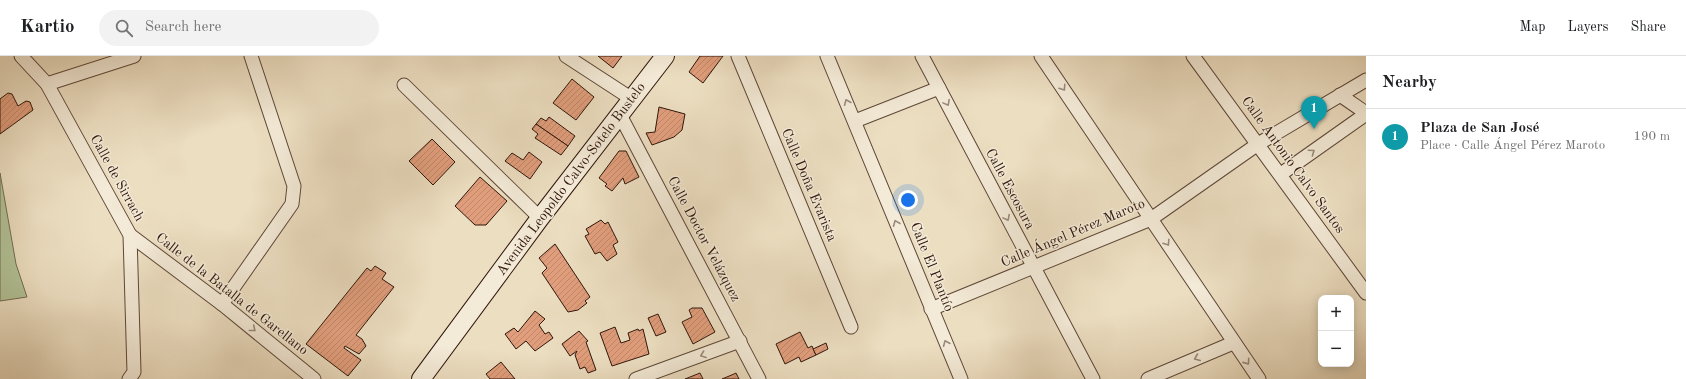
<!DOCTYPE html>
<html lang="en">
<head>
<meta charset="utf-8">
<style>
  body { margin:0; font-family:"Old Standard TT",serif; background:#f2f2f2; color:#202124 }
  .controls { position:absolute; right:12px; bottom:12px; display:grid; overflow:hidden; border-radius:8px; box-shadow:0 2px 10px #0003 }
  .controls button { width:36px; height:36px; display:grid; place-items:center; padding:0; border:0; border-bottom:1px solid #e0e0e0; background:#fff; color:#202124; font:20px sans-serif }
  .you { position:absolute; left:908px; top:144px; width:14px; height:14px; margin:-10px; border:3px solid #fff; border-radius:50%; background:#1a73e8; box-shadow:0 0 0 6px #1a73e833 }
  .badge { display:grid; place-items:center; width:26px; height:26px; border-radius:50%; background:#8f2418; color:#fff; font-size:13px; font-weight:700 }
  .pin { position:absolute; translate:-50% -33px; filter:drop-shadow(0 1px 2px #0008) }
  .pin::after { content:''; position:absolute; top:21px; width:14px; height:12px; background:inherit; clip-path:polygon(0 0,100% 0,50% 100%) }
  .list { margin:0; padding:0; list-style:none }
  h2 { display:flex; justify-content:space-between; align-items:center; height:52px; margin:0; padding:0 16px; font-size:17px }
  h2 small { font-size:13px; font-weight:400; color:#757577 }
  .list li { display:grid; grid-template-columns:26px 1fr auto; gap:12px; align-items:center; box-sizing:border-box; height:56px; padding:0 16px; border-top:1px solid #e0e0e0 }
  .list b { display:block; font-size:15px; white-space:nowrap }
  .list p { margin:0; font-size:13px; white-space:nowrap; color:#757577 }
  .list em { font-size:13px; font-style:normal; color:#757577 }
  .icon { flex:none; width:22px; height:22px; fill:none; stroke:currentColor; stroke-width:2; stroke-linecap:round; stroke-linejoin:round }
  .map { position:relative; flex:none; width:1366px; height:323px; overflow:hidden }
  header { display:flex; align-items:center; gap:24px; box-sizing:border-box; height:56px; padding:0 20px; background:#fff; border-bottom:1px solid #e0e0e0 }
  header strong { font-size:19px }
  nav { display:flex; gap:22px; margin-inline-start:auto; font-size:14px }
  .search { width:280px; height:36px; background:#f2f2f2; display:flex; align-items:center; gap:10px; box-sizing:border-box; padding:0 14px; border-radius:22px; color:#757577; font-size:15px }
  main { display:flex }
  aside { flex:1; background:#fff }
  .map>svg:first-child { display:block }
  .park { fill:#b2c297; stroke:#706c51 }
  .building { fill:url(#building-hatch); stroke:#2f150b }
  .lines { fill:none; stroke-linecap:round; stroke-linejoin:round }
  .street-casing { stroke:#5e4738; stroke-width:15 }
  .secondary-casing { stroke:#2f150b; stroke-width:20 }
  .street { stroke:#f3ead7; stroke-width:13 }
  .secondary { stroke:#f3ead7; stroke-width:18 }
  .oneway { stroke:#9b8a7b }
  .labels { text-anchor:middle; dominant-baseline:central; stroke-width:3; stroke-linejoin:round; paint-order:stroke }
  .street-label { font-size:14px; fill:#2f150b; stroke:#f3ead7 }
</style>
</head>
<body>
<header>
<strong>Kartio</strong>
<div class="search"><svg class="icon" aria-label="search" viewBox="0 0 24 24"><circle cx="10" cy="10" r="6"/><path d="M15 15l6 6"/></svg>Search here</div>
<nav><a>Map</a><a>Layers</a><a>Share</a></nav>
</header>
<main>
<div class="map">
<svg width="1366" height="323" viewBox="0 0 1366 323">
  <defs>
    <pattern id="building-hatch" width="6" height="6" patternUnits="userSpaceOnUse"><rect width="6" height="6" fill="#e19e7c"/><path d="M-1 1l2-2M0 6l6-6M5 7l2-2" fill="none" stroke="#c1876a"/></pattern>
  </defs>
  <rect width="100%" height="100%" fill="#ecdec1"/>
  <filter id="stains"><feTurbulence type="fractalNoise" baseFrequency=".005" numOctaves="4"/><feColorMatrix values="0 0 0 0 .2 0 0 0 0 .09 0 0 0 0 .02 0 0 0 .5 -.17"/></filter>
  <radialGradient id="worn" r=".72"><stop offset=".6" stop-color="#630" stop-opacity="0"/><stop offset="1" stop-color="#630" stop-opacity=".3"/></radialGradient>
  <polygon class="park" points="0,117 16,208 27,241 0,245"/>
  <g class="building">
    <polygon points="598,0 622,0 613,12"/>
    <polygon points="700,0 723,0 703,27 689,16"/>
    <polygon points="572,23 594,41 576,64 553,47"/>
    <polygon points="8,37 12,38 18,50 26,45 30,46 33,54 0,78 0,43"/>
    <polygon points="659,51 685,58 682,74 674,81 652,89 646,77 655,76"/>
    <polygon points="549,61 575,80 568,90 536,68 541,62 546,65"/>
    <polygon points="536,68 568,90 561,99 535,82 538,78 532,73"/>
    <polygon points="432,83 455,106 433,129 409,105"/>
    <polygon points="619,95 626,95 639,121 625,128 623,122 612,135 605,130 607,128 599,122"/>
    <polygon points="529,96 542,106 530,123 505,105 512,97 523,104"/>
    <polygon points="480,121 507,145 486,169 475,169 455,150"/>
    <polygon points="601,164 605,168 608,166 618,186 613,189 617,198 607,205 600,196 595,198 585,180 589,178 586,173"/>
    <polygon points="555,188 590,241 585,245 587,247 578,254 568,256 542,217 547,212 539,202"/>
    <polygon points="375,210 386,217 382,223 394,231 356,279 362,283 366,290 359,298 345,290 344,292 361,304 348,320 306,288 367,212 371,215"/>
    <polygon points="692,252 702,252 715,276 693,288 682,266 692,261 689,254"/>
    <polygon points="535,255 545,263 539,269 545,278 549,276 553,282 535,295 526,285 516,293 505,278 514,272 518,276"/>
    <polygon points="658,258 666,276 656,280 648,262"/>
    <polygon points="615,271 621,287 630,284 628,277 638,273 639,275 643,273 649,298 612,310 600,277"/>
    <polygon points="579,275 588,285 586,286 596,314 588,317 585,311 580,313 575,299 577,295 570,300 562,288"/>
    <polygon points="800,276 808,292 812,290 816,299 801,306 799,301 785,308 776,288"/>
    <polygon points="826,287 828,293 816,299 813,293"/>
    <polygon points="501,306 515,323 490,323 486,318"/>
    <polygon points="700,317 703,323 685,323"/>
    <polygon points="736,317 739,323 722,323 734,318"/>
  </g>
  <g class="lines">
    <defs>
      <g id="street">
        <polyline points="21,0 47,28 130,179 134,316 129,323"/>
        <polyline points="566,0 632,43"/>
        <polyline points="738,0 851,271"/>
        <polyline points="827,0 961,323"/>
        <polyline points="922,0 1093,323"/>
        <polyline points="1041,0 1259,323"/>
        <polyline points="1193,0 1366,237"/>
        <polyline points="47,28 134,0"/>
        <polyline points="404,29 540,162"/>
        <polyline points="1340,39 1366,57"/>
        <polyline points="620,59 759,323"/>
        <polyline points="855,65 939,32"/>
        <polyline points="1281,118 1366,58"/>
        <polyline points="130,179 222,248 314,323"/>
        <polyline points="222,248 292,148 294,130 251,0"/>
        <polyline points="931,253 1151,163 1258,88 1366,24"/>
        <polyline points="636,323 740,285"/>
        <polyline points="1148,323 1233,287"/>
      </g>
      <polyline id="secondary" points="421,323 540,162 665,0"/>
    </defs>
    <use href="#street" class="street-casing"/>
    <use href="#secondary" class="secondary-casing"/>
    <use href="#street" class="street"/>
    <use href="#secondary" class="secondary"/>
  </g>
  <defs><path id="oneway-chevron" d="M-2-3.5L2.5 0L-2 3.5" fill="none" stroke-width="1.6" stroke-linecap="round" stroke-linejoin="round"/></defs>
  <g class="oneway">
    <use href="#oneway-chevron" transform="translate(1063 32) rotate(56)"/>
    <use href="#oneway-chevron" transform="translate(847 46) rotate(-113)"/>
    <use href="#oneway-chevron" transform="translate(947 47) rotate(62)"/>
    <use href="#oneway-chevron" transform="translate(1312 96) rotate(-35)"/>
    <use href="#oneway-chevron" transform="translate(1007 162) rotate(62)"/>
    <use href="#oneway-chevron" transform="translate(896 167) rotate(-112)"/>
    <use href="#oneway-chevron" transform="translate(1167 187) rotate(57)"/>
    <use href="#oneway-chevron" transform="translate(253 273) rotate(39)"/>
    <use href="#oneway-chevron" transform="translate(946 287) rotate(-113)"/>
    <use href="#oneway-chevron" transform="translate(703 299) rotate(160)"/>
    <use href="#oneway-chevron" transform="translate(1197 302) rotate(157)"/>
    <use href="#oneway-chevron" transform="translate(1247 306) rotate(55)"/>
  </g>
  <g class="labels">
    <g class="street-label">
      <text transform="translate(1293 109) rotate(54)">Calle Antonio Calvo Santos</text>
      <text transform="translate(117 122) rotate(61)">Calle de Sirrach</text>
      <text transform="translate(571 123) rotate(-53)">Avenida Leopoldo Calvo-Sotelo Bustelo</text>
      <text transform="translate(809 129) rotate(67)">Calle Doña Evarista</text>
      <text transform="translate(1010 133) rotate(62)">Calle Escosura</text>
      <text transform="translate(1073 177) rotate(-23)">Calle Ángel Pérez Maroto</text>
      <text transform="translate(704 183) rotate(62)">Calle Doctor Velázquez</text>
      <text transform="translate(932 211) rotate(68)">Calle El Plantío</text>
      <text transform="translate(232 238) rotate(38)">Calle de la Batalla de Garellano</text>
    </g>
  </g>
  <rect width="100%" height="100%" filter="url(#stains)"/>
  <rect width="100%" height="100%" fill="url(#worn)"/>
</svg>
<div class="controls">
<button>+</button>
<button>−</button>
</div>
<div class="you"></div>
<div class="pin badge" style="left:1314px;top:73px;background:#0f9aa8">1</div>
</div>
<aside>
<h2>Nearby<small></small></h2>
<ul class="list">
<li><span class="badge" style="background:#0f9aa8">1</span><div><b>Plaza de San José</b><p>Place · Calle Ángel Pérez Maroto</p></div><em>190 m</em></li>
</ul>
</aside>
</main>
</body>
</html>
